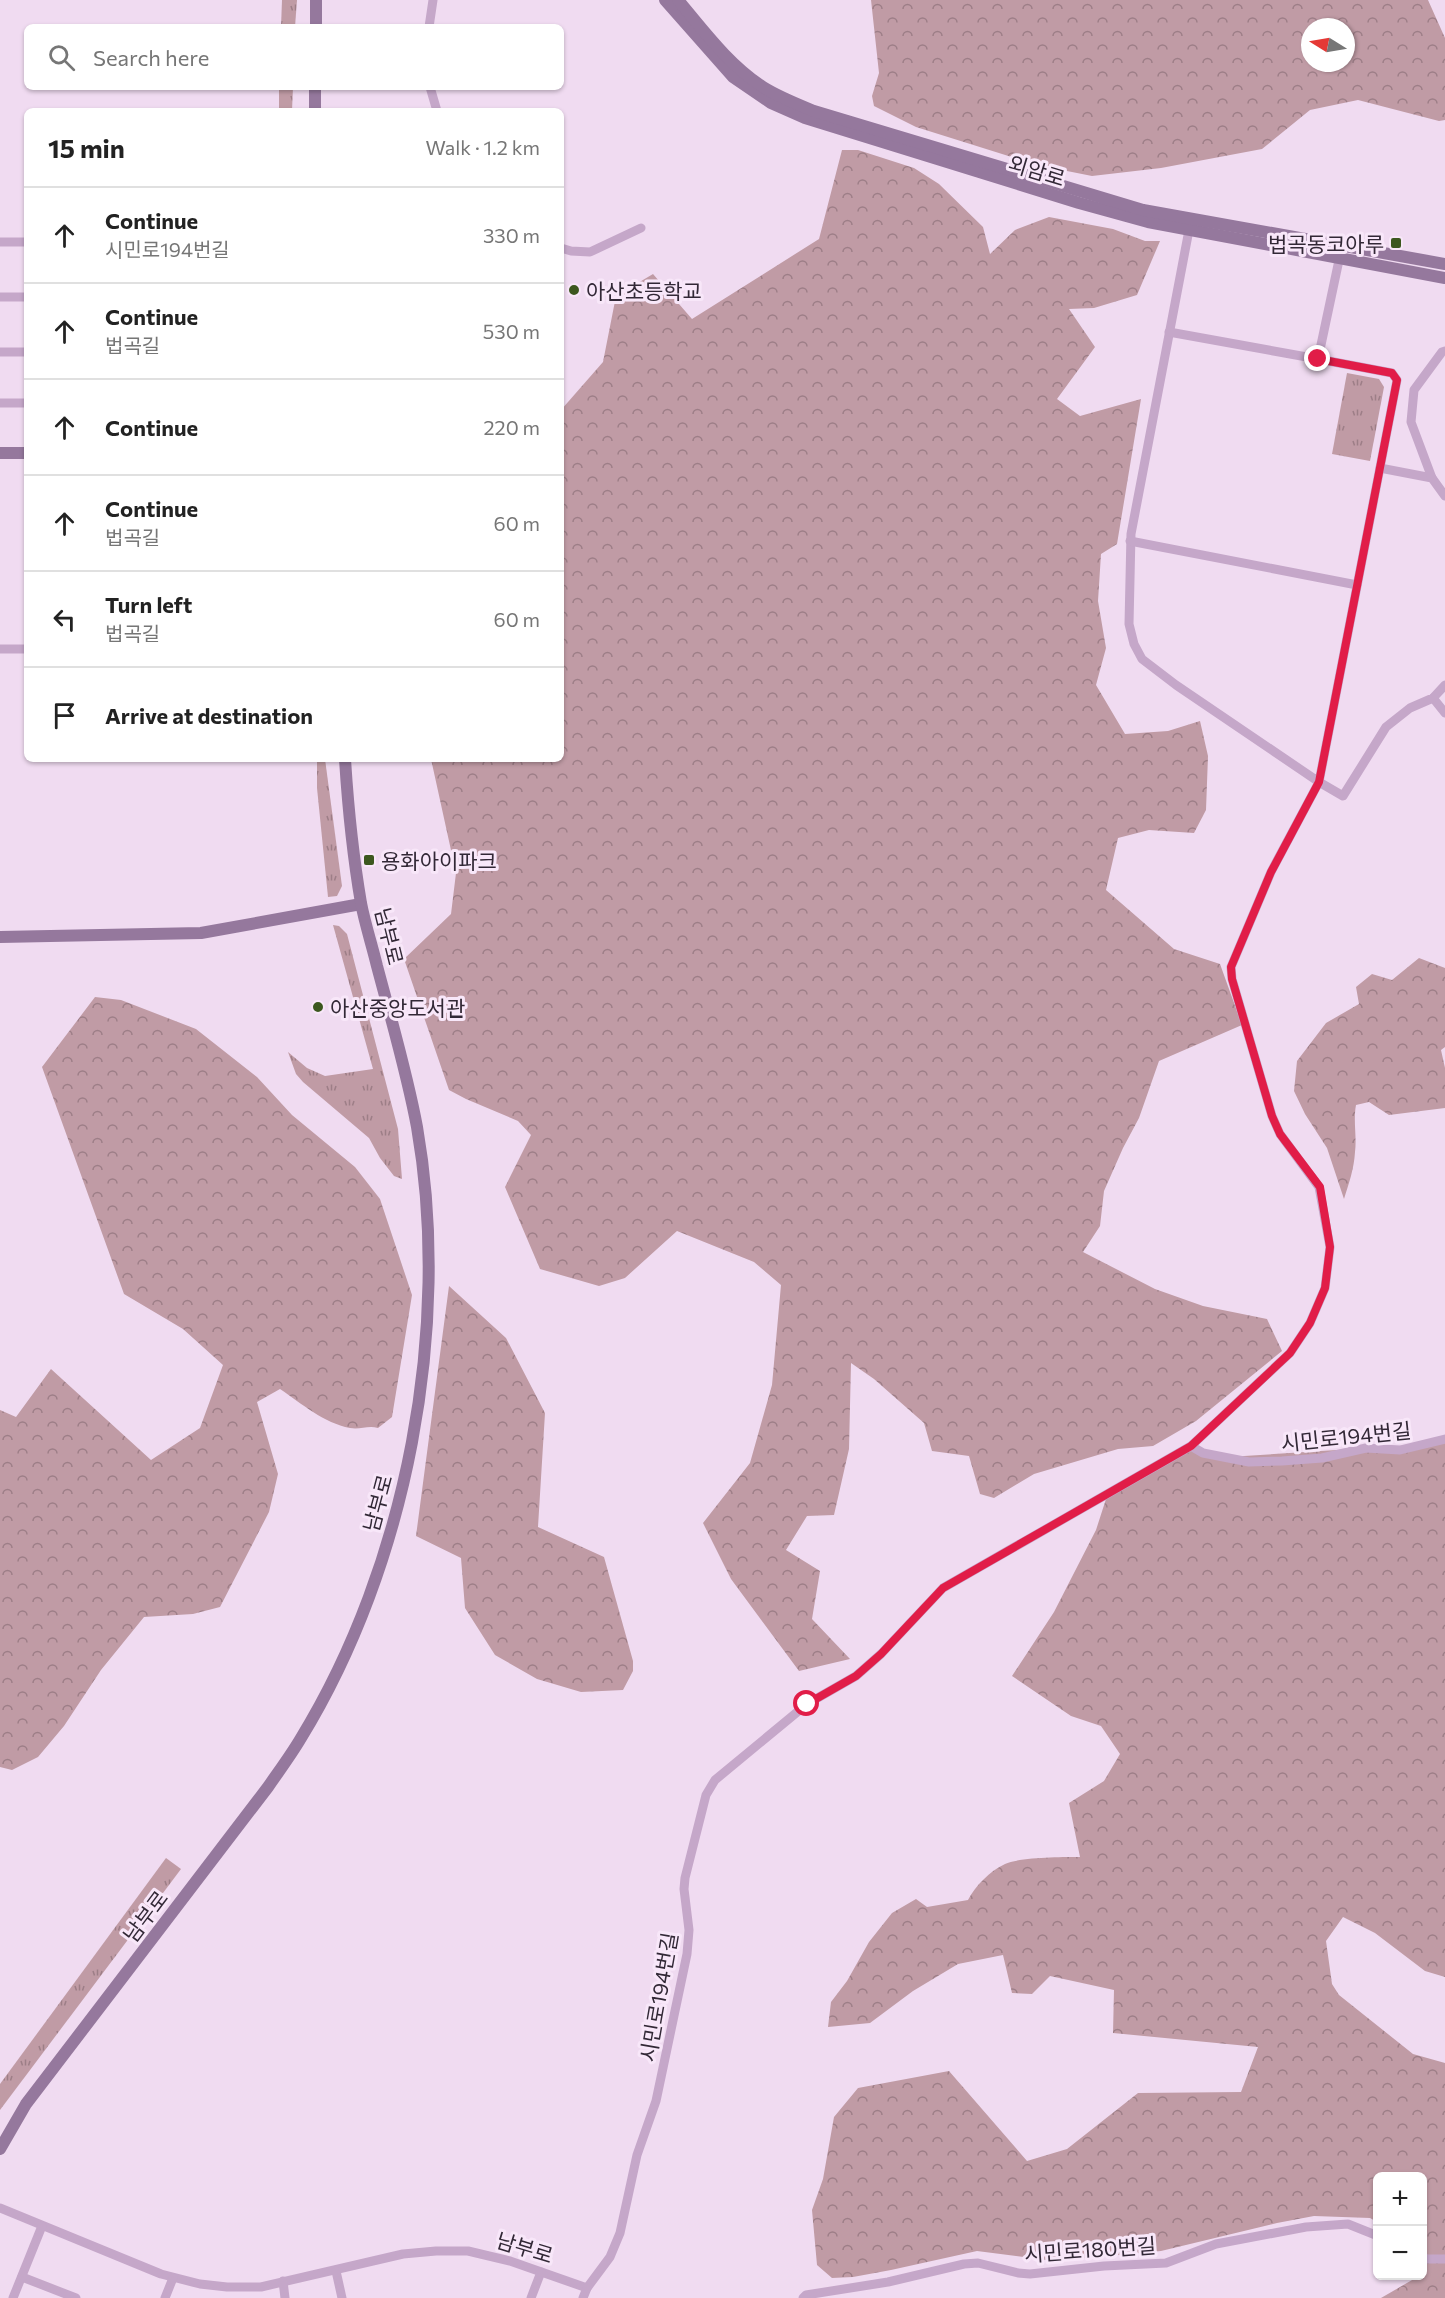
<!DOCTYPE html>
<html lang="en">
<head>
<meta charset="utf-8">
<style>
  body { margin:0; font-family:Commissioner,"Noto Sans KR",sans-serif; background:#f6f6f6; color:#222 }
  .controls { position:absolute; right:18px; bottom:18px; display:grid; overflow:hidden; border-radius:9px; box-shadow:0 2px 4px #0004 }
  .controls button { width:54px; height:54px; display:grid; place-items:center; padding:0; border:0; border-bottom:2px solid #e0e0e0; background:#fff; color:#222; font:30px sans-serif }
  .compass { position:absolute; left:1301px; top:18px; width:54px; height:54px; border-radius:50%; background:#fff; box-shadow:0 2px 4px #0004; rotate:281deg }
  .stop { position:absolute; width:18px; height:18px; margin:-14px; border:4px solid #e11d48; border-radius:50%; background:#fff }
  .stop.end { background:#e11d48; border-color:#fff; box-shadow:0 2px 6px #0008 }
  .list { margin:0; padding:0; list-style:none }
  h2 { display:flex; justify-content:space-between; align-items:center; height:78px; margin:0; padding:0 24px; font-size:26px }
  h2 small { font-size:20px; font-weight:400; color:#767676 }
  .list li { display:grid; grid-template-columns:39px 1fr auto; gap:18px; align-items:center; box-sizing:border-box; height:96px; padding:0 24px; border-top:2px solid #e0e0e0 }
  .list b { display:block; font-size:22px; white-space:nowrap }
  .list p { margin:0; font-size:20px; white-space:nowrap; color:#767676 }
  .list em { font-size:20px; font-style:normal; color:#767676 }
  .icon { flex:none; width:33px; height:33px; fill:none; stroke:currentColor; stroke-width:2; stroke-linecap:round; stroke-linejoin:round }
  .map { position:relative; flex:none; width:1445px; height:2298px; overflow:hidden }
  .search { position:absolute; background:#fff; box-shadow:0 2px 4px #0004; left:24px; top:24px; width:540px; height:66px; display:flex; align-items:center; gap:15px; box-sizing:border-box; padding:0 21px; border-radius:9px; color:#767676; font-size:22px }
  .panel { position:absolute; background:#fff; box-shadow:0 2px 4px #0004; left:24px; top:108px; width:540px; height:654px; border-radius:9px }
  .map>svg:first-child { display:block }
  .grass { fill:url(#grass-tufts) }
  .forest { fill:url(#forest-crowns); fill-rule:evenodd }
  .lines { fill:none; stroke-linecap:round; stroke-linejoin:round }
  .street { stroke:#c5a7c9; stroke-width:9 }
  .secondary { stroke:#95789d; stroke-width:12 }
  .route { stroke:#e11d48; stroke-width:8 }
  .poi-dot { fill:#3c571e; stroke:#f8e7f9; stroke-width:2 }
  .labels { text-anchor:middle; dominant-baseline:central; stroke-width:6; stroke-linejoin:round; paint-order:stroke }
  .street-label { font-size:21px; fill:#322836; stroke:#f8e7f9 }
  .poi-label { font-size:21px; fill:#322836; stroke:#f8e7f9; text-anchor:start }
</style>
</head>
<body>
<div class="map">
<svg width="1445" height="2298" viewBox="0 0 1445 2298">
  <defs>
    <pattern id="grass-tufts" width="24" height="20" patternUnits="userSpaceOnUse" patternTransform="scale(1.5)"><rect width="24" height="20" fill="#c09ba5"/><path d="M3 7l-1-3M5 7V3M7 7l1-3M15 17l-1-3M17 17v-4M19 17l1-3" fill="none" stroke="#9d7e87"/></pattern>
    <pattern id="forest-crowns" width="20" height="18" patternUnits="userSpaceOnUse" patternTransform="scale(1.5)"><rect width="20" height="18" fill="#c09ba5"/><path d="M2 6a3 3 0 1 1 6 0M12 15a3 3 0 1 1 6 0" fill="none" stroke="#9d7e87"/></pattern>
  </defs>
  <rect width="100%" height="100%" fill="#f0dbf1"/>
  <g class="grass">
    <polygon points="282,0 297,0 295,27 281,27"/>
    <polygon points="279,87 293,87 292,111 279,111"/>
    <polygon points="1347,373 1379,379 1384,387 1370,461 1332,454"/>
    <polygon points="317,759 325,759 342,886 337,896 328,897 317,788"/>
    <polygon points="333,925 339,926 347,934 398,1129 402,1179 394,1176 380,1158 369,1138 303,1082 296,1074 288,1052 307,1068 325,1076 373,1069"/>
    <polygon points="166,1858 181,1869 0,2110 0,2084"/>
  </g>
  <g class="forest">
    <path d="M871,0h557l17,38v82l-6,1 -81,-21 -48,10 -48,39 -101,19 -69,8 -55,-11 -121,-38 -42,-21 -2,-10 7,-23zM1310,27h36v36h-36z"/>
    <polygon points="842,150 858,150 914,168 939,184 983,227 990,254 1015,230 1049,217 1113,229 1145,241 1160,241 1137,295 1094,308 1069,309 1095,347 1057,399 1080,416 1141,399 1117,544 1101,554 1098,601 1106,648 1096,685 1125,734 1168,731 1200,721 1208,756 1206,810 1194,833 1149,830 1118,838 1106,890 1174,949 1220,964 1242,1025 1159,1061 1139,1118 1123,1148 1104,1191 1100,1226 1083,1252 1155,1289 1203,1306 1267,1319 1282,1351 1196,1421 1153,1446 1118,1449 1034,1474 994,1498 980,1494 969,1456 932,1451 924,1423 874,1379 851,1363 849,1449 834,1515 807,1516 786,1550 820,1571 812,1619 850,1659 799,1671 731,1579 703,1523 750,1463 772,1385 781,1285 754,1262 677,1231 625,1278 599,1286 540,1269 505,1187 531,1135 518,1121 466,1099 449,1090 404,959 451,914 456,873 431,759 561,759 561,410 603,362 616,296 653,274 692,319 819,239"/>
    <path d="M1419,958l26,10v79l-4,3 4,18v40l-56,7 -20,-13 -13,3c-3,16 1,31 -1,47 -1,17 -6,31 -11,47l-17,-51 -22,-34 -11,-23 3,-30 29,-38 33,-19 -3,-17 16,-13 20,6z"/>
    <path d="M95,997l26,3 75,29 61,48 35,38 63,52 25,32 32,96 -20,122 -14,11c-10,-3 -18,2 -28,0 -26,-5 -48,-24 -70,-39l-23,13 21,72 -9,38 -49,95 -27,7 -49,3 -43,53 -37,56 -26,31 -26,13 -12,-3v-357l16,7 35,-48 100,91 49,-32 23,-63 -40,-36 -59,-35 -82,-227z"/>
    <polygon points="449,1286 506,1338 545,1413 538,1527 604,1557 633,1661 633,1671 623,1690 581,1692 537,1679 495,1655 465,1608 461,1558 416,1536"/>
    <path d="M1445,1441v536l-20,-6 -50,-38 -32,-16 -17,24 6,43 7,11 74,59 32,9v235h-64l38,-22h3v-100h-44l-1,46 -7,-4 -56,-2 -37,7 -116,28 -106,10 -78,-10 -86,19 -38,7 -21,1 -15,-13 -5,-55 11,-31 11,-62 24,-29 91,-17 78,90 40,-12 71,-56 103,-1 17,-45 -145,-14 1,-43 -64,-14 -18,18 -20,-1 -9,-38 -45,9 -45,27 -43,32 -42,4 3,-25 16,-21 22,-39 23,-29 24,-14 11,8 41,-7c7,-14 22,-29 37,-36 15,-7 58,-7 75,-7l-11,-54 35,-22 16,-27 -19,-28 -30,-10 -59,-40 42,-64 42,-82 10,-31 78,-51 44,9 202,-13z"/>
  </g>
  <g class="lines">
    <g class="street">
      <polyline points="429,27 433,0"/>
      <polyline points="430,87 437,111"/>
      <polyline points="1189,230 1131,534 1129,624 1134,644 1142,659 1176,685 1319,782 1397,380 1392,373 1318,359 1342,246"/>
      <polyline points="0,242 27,242"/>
      <polyline points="561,248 571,251 590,252 641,228"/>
      <polyline points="0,297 27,297"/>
      <polyline points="1169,332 1318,359"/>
      <polyline points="0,352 27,352"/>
      <polyline points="0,403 27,403"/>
      <polyline points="1380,468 1432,478 1445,496"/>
      <polyline points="1432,478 1411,422 1414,390 1442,352 1445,351"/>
      <polyline points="1130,541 1357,585"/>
      <polyline points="0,649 27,649"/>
      <polyline points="1433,698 1445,713"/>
      <polyline points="1191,1446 1203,1453 1249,1462 1282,1461 1322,1458 1366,1448 1400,1450 1445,1439"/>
      <polyline points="0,2208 161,2274 200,2284 227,2287 261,2287 403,2254 436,2251 468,2251 510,2261 587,2288"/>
      <polyline points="1422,2257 1427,2259 1445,2259"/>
      <polyline points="336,2271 342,2298"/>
      <polyline points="22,2277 76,2298"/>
      <polyline points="283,2281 285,2298"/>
      <polyline points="13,2298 42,2226"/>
      <polyline points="165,2298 173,2278"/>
      <polyline points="531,2298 541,2272"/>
      <polyline points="583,2298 587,2288 610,2257 620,2233 637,2155 656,2101 687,1954 689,1930 684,1889 685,1878 706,1795 715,1780 807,1704 856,1676 881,1654 943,1588 1191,1446 1290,1353 1310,1323 1325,1288 1330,1247 1319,1187 1280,1134 1272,1116 1232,979 1231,967 1271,872 1319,782 1343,796 1386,727 1410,708 1433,698 1445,685"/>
      <polyline points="803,2298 806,2295 888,2282 964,2264 978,2263 1018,2273 1030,2274 1104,2266 1166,2263 1216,2244 1306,2227 1348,2224 1378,2236"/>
    </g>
    <g class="secondary">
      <polyline points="665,0 733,77 771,103 805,118 1079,203 1148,222 1445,278"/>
      <path d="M678,0c26,31 51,65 85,87 16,10 34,17 51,24l329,99 302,54"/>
      <polyline points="316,27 316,0"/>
      <polyline points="315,111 315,87"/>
      <polyline points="0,453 27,453"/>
      <polyline points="0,937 201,933 361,904"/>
      <path d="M0,2149l26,-45 242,-317c11,-16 23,-32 33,-49 106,-173 151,-411 116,-611 -10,-54 -26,-108 -40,-161 -5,-21 -12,-42 -16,-63 -8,-47 -13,-96 -16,-144"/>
    </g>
  </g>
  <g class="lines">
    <polyline class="route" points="807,1704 856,1676 881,1654 943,1588 1191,1446 1290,1353 1310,1323 1325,1288 1330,1247 1320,1187 1280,1134 1272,1116 1232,979 1231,967 1271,872 1319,782 1397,380 1392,373 1318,359"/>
  </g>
  <g class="poi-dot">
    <rect x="1390" y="237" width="12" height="12" rx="3"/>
    <circle cx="574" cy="290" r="6"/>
    <rect x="363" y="854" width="12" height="12" rx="3"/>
    <circle cx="318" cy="1007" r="6"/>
  </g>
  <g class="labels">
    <g class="street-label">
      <text transform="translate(1037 170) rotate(17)">외암로</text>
      <text transform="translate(390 936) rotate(76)">남부로</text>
      <text transform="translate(1346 1436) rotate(-6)">시민로194번길</text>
      <text transform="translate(377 1503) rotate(-75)">남부로</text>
      <text transform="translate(145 1916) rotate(-53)">남부로</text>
      <text transform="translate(658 1997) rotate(-80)">시민로194번길</text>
      <text transform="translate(525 2247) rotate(17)">남부로</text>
      <text transform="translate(1090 2249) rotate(-4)">시민로180번길</text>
    </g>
    <g class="poi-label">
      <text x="1384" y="243" text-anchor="end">법곡동코아루</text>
      <text x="586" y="290">아산초등학교</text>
      <text x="381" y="860">용화아이파크</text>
      <text x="330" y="1007">아산중앙도서관</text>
    </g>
  </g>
</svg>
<div class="controls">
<button>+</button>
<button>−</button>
</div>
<svg class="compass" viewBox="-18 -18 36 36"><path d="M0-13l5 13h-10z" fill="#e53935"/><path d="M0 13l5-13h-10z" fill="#767676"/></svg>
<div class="stop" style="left:807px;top:1704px"></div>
<div class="stop end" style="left:1318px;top:359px"></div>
<div class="search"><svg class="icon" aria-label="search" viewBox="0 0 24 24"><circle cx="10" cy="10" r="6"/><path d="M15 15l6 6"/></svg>Search here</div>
<section class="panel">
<h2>15 min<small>Walk · 1.2 km</small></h2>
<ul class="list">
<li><svg class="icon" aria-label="ahead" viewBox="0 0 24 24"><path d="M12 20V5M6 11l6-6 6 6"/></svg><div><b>Continue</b><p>시민로194번길</p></div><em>330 m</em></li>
<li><svg class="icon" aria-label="ahead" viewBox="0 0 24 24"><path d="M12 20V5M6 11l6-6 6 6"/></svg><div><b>Continue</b><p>법곡길</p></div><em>530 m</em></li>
<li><svg class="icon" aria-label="ahead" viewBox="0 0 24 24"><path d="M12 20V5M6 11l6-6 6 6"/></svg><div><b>Continue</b></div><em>220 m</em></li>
<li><svg class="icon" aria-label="ahead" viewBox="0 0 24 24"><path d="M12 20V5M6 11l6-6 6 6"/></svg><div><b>Continue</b><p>법곡길</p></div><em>60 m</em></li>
<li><svg class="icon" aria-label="left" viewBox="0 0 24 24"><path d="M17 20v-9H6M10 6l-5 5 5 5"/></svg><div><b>Turn left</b><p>법곡길</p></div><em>60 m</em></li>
<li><svg class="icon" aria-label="arrive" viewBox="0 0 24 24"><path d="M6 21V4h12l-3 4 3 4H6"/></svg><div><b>Arrive at destination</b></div></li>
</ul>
</section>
</div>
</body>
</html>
